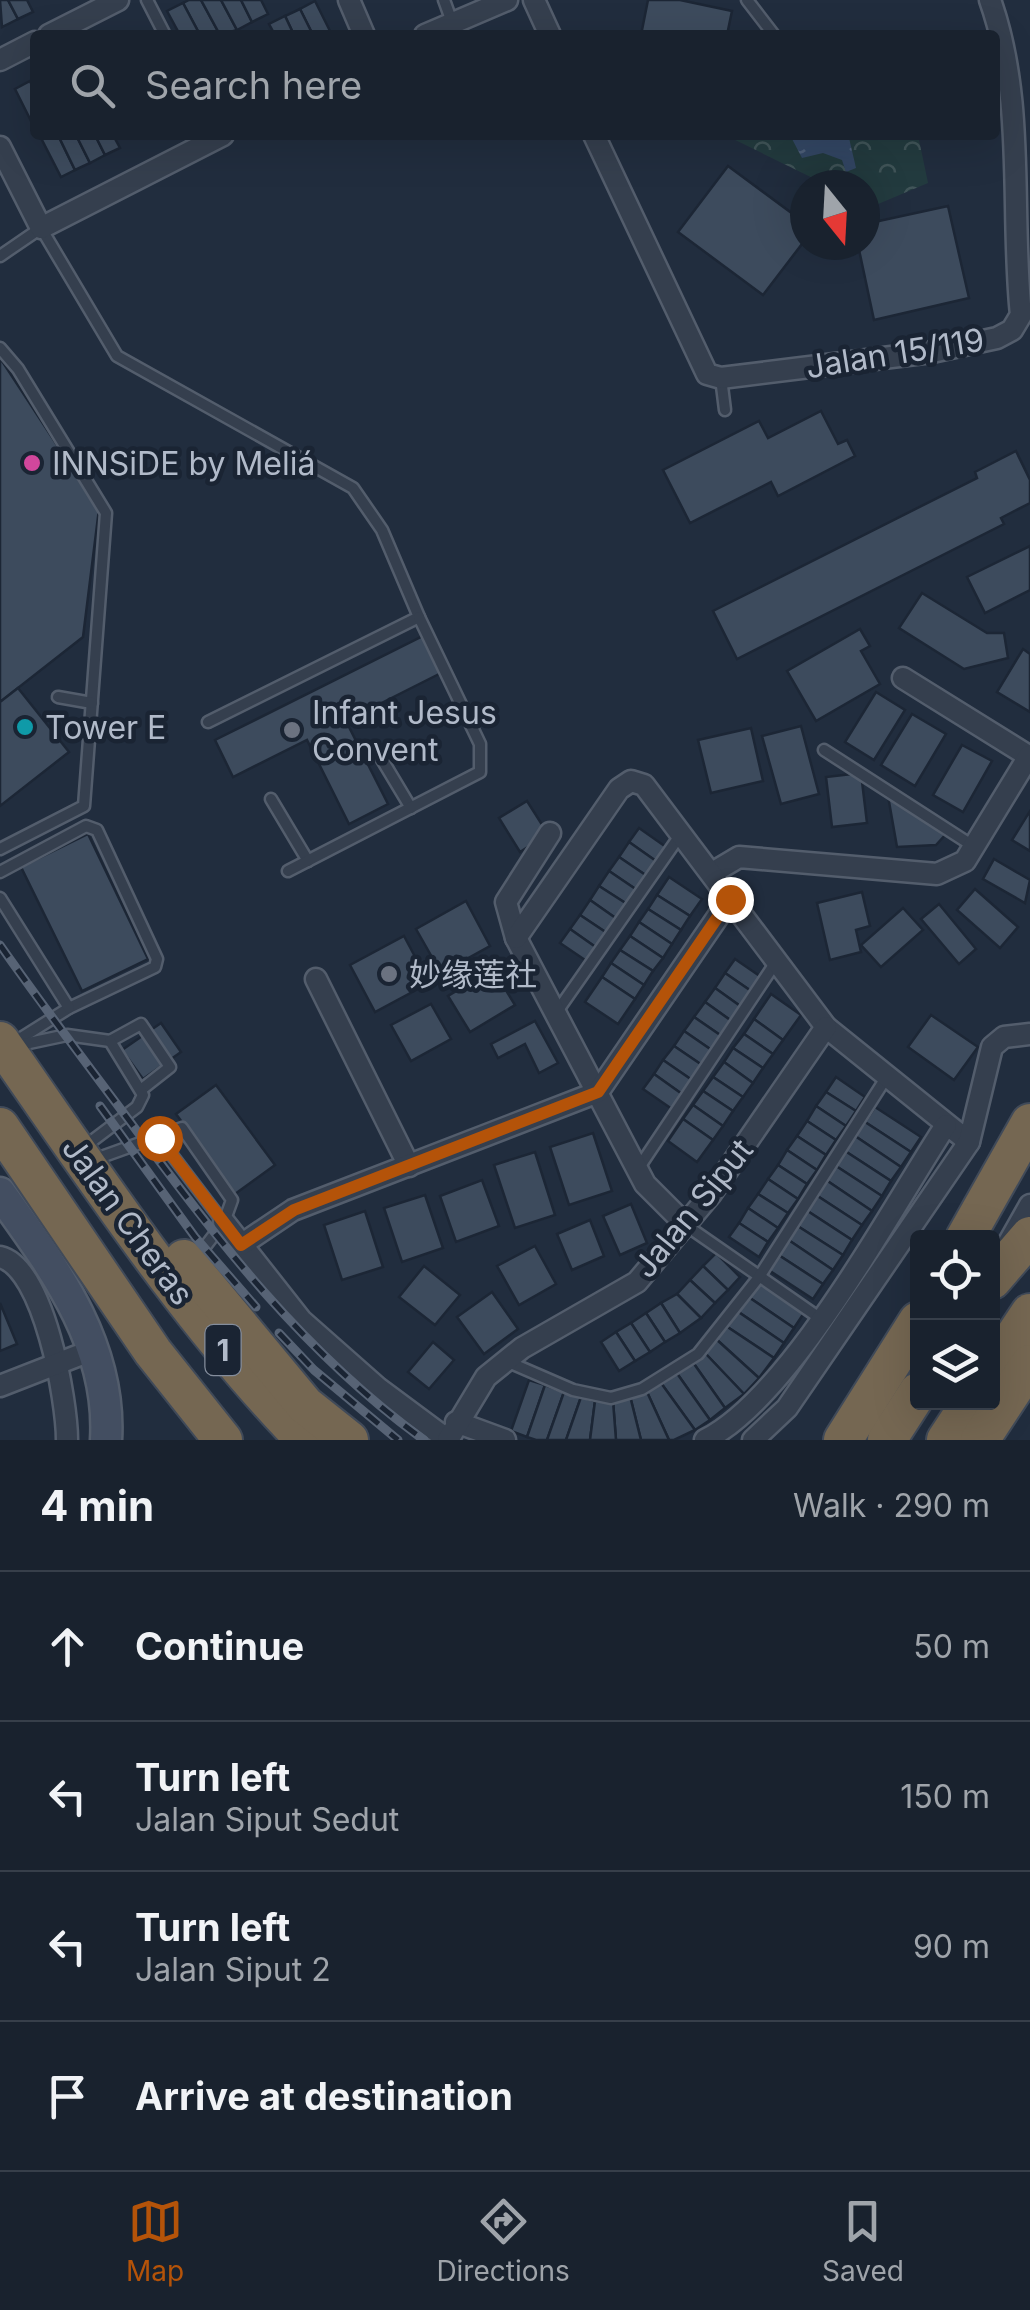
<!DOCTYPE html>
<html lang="en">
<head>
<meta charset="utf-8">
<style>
  body { margin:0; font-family:Inter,"Noto Sans SC",sans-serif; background:#262f3a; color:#f1f3f6 }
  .controls { position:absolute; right:30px; bottom:30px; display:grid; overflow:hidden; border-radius:10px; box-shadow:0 10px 40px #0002 }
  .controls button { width:90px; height:90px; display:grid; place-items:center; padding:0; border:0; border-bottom:2px solid #373f4a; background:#19222e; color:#f1f3f6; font:50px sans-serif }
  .compass { position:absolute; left:790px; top:170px; width:90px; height:90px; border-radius:50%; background:#19222e; box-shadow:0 10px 40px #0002; rotate:162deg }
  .stop { position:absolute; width:30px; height:30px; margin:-22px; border:8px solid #b45309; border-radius:50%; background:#fff }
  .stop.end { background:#b45309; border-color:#fff; box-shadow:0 2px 10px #0008 }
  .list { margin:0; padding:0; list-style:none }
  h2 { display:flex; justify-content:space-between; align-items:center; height:130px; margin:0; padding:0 40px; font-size:42px }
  h2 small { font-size:32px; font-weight:400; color:#9fa4aa }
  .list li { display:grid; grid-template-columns:65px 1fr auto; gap:30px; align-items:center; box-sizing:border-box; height:150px; padding:0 40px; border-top:2px solid #373f4a }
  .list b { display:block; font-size:38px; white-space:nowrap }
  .list p { margin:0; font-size:32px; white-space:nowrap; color:#9fa4aa }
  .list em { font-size:32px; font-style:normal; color:#9fa4aa }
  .icon { flex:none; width:55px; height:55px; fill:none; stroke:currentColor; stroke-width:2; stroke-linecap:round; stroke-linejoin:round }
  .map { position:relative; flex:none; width:1030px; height:1440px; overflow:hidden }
  .search { position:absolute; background:#19222e; box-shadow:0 10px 40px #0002; left:30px; right:30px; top:30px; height:110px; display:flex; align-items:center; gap:25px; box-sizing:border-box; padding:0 35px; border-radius:10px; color:#9fa4aa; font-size:38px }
  .sheet { height:730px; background:#19222e }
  nav { display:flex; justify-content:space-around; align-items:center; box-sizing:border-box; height:140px; border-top:2px solid #373f4a; background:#19222e; font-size:28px; color:#9fa4aa }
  nav a { display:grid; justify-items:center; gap:5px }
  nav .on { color:#b45309 }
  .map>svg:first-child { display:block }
  .park { fill:url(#park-crowns) }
  .water { fill:url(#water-ripples) }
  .building { fill:#3d4b5d; stroke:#1c2635; stroke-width:2.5 }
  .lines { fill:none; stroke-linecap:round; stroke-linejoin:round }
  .lane-casing { stroke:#535d6c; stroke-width:15 }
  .street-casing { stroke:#535d6c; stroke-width:25 }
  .secondary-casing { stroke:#535d6c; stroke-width:35 }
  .highway-casing { stroke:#404a59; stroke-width:42 }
  .lane { stroke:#353f4e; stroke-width:10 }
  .street { stroke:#353f4e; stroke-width:20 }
  .secondary { stroke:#434e61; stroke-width:30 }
  .highway { stroke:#756752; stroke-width:38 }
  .rail-casing { stroke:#576375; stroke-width:9 }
  .rail { stroke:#1a2433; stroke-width:5; stroke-dasharray:15; stroke-linecap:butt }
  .route { stroke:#b45309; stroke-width:12 }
  .hotel-dot { fill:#d1479c; stroke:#1a2433; stroke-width:4 }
  .culture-dot { fill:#0f9aa8; stroke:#1a2433; stroke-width:4 }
  .worship-dot { fill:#6b7280; stroke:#1a2433; stroke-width:4 }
  .labels { text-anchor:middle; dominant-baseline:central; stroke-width:9; stroke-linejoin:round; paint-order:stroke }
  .shield { fill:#1a2433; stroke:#848d9c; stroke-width:2.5 }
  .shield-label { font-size:30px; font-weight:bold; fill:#b1bac9 }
  .street-label { font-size:32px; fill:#b1bac9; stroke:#1a2433 }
  .poi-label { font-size:32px; fill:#b1bac9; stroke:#1a2433; text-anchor:start }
</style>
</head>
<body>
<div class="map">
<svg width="1030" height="1440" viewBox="0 0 1030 1440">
  <defs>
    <pattern id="park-crowns" width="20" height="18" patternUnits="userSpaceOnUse" patternTransform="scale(2.5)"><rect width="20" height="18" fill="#233b3f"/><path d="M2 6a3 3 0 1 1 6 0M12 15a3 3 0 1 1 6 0" fill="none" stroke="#415559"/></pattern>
    <pattern id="water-ripples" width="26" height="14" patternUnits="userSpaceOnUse" patternTransform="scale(2.5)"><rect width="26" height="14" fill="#344866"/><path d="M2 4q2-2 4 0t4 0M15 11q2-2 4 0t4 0" fill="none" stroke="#4f607b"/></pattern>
  </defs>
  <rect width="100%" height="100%" fill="#212d3e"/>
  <polygon class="park" points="725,135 918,135 928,183 871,207 865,204 865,185 827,185"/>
  <polygon class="water" points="790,135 849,138 856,168 846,172 842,160 823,153 802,158"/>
  <g class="building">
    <polygon points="0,0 8,0 18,19 2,27"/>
    <polygon points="8,0 27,0 33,12 18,19"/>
    <polygon points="189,0 201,0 220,35 200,35 183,3"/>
    <polygon points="201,0 221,0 237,30 220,35"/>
    <polygon points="221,0 241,0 252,22 237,30"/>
    <polygon points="241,0 261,0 268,14 252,22"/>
    <polygon points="648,0 680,0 732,11 727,35 641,35"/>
    <polygon points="315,1 332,35 313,35 300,9"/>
    <polygon points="183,3 200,35 180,35 167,11"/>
    <polygon points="300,9 313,35 294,35 285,16"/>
    <polygon points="285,16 294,35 275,35 269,24"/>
    <polygon points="30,81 35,92 35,129 15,89"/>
    <polygon points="47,135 58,135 75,170 61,177 41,138"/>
    <polygon points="58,135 76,135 90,163 75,170"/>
    <polygon points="76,135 95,135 105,155 90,163"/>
    <polygon points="95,135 113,135 120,148 105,155"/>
    <polygon points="728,166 805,223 805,240 763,295 678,232"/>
    <polygon points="948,206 969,298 874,320 858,245 865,245 865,224"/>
    <polygon points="0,358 99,509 83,637 0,702"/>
    <polygon points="821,411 838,444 847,440 855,456 778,496 771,482 690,523 663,470 759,421 768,438"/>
    <polygon points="1016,451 1030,480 1030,503 1001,518 1004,524 737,659 713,611 977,478 975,472"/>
    <polygon points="1030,546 1030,590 985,613 967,577"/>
    <polygon points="922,593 987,633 1004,633 1008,658 964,669 899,628"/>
    <polygon points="860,629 870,646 861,651 880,684 816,721 787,671"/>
    <polygon points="423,636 441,673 346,721 388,804 349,824 307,740 233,777 215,740"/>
    <polygon points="1023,649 1030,654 1030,712 997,692"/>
    <polygon points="18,688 69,752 0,806 0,702"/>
    <polygon points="876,692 905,710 874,760 845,742"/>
    <polygon points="912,714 946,734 915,786 881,765"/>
    <polygon points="801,726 819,794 781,804 762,736"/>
    <polygon points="751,728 763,781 711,793 698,740"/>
    <polygon points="962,745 992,761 963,812 933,795"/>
    <polygon points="861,773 867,823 832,827 826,777"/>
    <polygon points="888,796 946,834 936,845 897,847"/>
    <polygon points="527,801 548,834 520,852 499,818"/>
    <polygon points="1030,811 1030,851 1012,840"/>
    <polygon points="639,828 666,847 656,861 629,842"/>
    <polygon points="88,834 148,959 82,991 21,867"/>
    <polygon points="629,842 656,861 647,876 619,857"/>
    <polygon points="619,857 647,876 637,890 609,871"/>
    <polygon points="994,859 1030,880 1025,903 983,879"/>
    <polygon points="609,871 637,890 627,904 599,886"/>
    <polygon points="669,877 702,899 690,916 657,895"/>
    <polygon points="599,886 627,904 617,919 590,900"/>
    <polygon points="975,889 1018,927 1000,948 957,910"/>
    <polygon points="862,892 870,926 856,930 861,952 830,960 817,903"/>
    <polygon points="657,895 690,916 681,930 648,909"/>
    <polygon points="590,900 617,919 607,933 580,915"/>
    <polygon points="466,901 490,946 441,973 416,929"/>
    <polygon points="939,904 976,949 959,964 921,919"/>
    <polygon points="903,908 923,930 881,967 861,945"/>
    <polygon points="648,909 681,930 672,944 639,922"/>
    <polygon points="580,915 607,933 597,948 570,929"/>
    <polygon points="639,922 672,944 663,958 630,936"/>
    <polygon points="570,929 597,948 588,962 560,943"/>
    <polygon points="404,936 429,983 375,1012 350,965"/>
    <polygon points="630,936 663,958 653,971 620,950"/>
    <polygon points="620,950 653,971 644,985 611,963"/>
    <polygon points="735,959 764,979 754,993 725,973"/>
    <polygon points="611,963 644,985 635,999 602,977"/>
    <polygon points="493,969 515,1005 470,1032 448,996"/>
    <polygon points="725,973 754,993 743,1008 715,988"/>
    <polygon points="602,977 635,999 618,1024 585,1002"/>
    <polygon points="715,988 743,1008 733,1022 705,1002"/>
    <polygon points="771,994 801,1015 783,1040 754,1019"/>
    <polygon points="705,1002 733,1022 723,1037 694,1017"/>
    <polygon points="431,1004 451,1039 411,1061 391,1025"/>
    <polygon points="931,1015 978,1047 954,1080 908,1047"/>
    <polygon points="694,1017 723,1037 713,1051 684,1031"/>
    <polygon points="754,1019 783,1040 773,1054 744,1034"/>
    <polygon points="535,1021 558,1063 539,1073 525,1044 498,1058 491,1044"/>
    <polygon points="161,1023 181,1052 143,1079 122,1050"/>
    <polygon points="684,1031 713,1051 702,1065 674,1046"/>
    <polygon points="744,1034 773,1054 763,1068 733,1048"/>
    <polygon points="674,1046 702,1065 692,1080 663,1060"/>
    <polygon points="733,1048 763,1068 753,1083 724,1062"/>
    <polygon points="663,1060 692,1080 682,1094 654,1074"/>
    <polygon points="724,1062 753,1083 743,1097 713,1077"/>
    <polygon points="654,1074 682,1094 672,1109 643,1089"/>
    <polygon points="713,1077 743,1097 733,1111 703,1091"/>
    <polygon points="836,1077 865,1097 856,1111 826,1092"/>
    <polygon points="216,1085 275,1165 235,1194 176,1114"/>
    <polygon points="703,1091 733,1111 723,1126 693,1105"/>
    <polygon points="826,1092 856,1111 846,1126 816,1106"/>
    <polygon points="693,1105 723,1126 713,1140 683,1119"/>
    <polygon points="816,1106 846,1126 836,1140 807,1121"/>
    <polygon points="875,1107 921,1137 911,1152 865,1122"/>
    <polygon points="683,1119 713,1140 697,1162 668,1141"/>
    <polygon points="807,1121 836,1140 826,1155 797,1136"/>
    <polygon points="865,1122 911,1152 901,1167 855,1136"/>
    <polygon points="593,1133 612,1191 569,1205 550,1147"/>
    <polygon points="797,1136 826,1155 817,1170 787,1150"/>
    <polygon points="855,1136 901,1167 891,1181 845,1151"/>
    <polygon points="787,1150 817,1170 807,1184 778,1165"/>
    <polygon points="845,1151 891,1181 882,1196 836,1166"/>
    <polygon points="535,1152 555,1215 515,1228 494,1165"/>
    <polygon points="778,1165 807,1184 798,1199 768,1179"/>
    <polygon points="836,1166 882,1196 872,1211 826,1180"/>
    <polygon points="768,1179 798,1199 788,1213 758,1194"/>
    <polygon points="482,1180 499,1226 456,1242 440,1196"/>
    <polygon points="826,1180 872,1211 862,1225 816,1195"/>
    <polygon points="758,1194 788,1213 778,1228 748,1208"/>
    <polygon points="425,1195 443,1248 402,1262 384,1208"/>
    <polygon points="816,1195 862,1225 852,1240 806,1210"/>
    <polygon points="631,1204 647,1243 620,1255 603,1216"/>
    <polygon points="748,1208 778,1228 768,1242 739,1223"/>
    <polygon points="806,1210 852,1240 843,1255 796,1225"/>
    <polygon points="365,1211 383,1267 342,1280 324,1225"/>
    <polygon points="590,1220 604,1256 572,1270 557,1234"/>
    <polygon points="739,1223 768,1242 759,1257 729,1237"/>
    <polygon points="796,1225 843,1255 833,1270 787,1239"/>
    <polygon points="787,1239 833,1270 823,1284 777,1254"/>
    <polygon points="535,1246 556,1284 519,1305 497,1266"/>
    <polygon points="716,1253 740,1277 728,1290 703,1266"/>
    <polygon points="777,1254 823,1284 813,1299 767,1269"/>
    <polygon points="424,1266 460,1295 435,1325 399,1297"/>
    <polygon points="703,1266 728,1290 715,1303 690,1280"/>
    <polygon points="690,1280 715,1303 701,1318 677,1294"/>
    <polygon points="757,1281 804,1313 794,1328 747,1296"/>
    <polygon points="492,1292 518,1329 484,1354 457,1317"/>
    <polygon points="677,1294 701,1318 680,1333 661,1303"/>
    <polygon points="747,1296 794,1328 784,1343 737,1311"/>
    <polygon points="0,1303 17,1344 0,1351"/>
    <polygon points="661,1303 680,1333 665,1342 646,1313"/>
    <polygon points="737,1311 784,1343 774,1358 726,1326"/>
    <polygon points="646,1313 665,1342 650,1352 631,1323"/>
    <polygon points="631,1323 650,1352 635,1361 616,1332"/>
    <polygon points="726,1326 774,1358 759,1378 716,1339"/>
    <polygon points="616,1332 635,1361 619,1371 601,1342"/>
    <polygon points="716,1339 759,1378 744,1394 705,1353"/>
    <polygon points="433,1342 454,1360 429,1389 408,1372"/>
    <polygon points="705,1353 744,1394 725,1408 692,1361"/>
    <polygon points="692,1361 725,1408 710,1420 676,1372"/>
    <polygon points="676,1372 710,1420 695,1430 661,1383"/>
    <polygon points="529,1380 545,1385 527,1437 511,1431"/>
    <polygon points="661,1383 695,1430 674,1440 669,1440 647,1392"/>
    <polygon points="545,1385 564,1392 547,1440 536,1440 527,1437"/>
    <polygon points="564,1392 581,1397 566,1440 547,1440"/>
    <polygon points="647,1392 669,1440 641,1440 630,1396"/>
    <polygon points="630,1396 641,1440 616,1440 613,1401"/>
    <polygon points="581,1397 595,1401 590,1440 566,1440"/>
    <polygon points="595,1401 613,1401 616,1440 590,1440"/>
  </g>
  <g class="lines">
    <defs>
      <g id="lane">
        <polyline points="147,0 165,35"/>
        <polyline points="444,0 452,22"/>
        <polyline points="747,0 774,35"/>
        <polyline points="0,256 41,228 117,356 353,488 382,530 419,617 208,722"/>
        <polyline points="0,348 18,369 106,513 84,806 0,849"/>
        <polyline points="721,378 725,410"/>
        <polyline points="58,697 92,703"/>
        <polyline points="375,748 411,808"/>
        <polyline points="824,750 973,846"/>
        <polyline points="271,799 308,861"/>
        <polyline points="288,871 480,772 480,744 419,617"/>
        <polyline points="0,872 86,826 97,830 157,959 155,967 69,1008 10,1045"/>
        <polyline points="0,898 69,1008"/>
        <polyline points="556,1013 681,834"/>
        <polyline points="15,1046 67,1035 110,1041 141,1024 170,1067 142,1089"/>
        <polyline points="159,1138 223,1222"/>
        <polyline points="84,1147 137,1107 143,1095 110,1041"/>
        <polyline points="90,1161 182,1128 232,1200 224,1222 194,1261"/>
        <polyline points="638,1169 776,962"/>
        <polyline points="687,1226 821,1319"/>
        <polyline points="506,1361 573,1390 611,1398 642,1389 698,1354 759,1277 886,1078"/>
      </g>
      <g id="street">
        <polyline points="349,0 364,35"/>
        <polyline points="534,0 550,35"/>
        <polyline points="49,35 118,0"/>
        <polyline points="425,35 507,0"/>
        <polyline points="0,60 35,42"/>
        <path d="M594,135l113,239 14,4 211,-26 65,-14 15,-8 9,-15c-11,-104 5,-214 -31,-315"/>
        <polyline points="0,147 41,228 223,135"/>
        <polyline points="903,678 1030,757"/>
        <polyline points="550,833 506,902 516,938 645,1184 687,1226"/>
        <polyline points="712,873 739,857 937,874 965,861 1029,756"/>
        <polyline points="516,938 619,789 631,781 644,785 826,1027 969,1142"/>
        <polyline points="316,979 409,1166"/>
        <polyline points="224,1222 301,1320 378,1388 448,1440"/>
        <polyline points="1008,1244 1030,1205"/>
        <polyline points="241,1245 293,1210 598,1092 730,899"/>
        <path d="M0,1257c44,10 67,144 67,183"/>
        <polyline points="0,1386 95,1349"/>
        <polyline points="456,1422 505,1440"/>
        <polyline points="448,1440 486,1377 522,1348 637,1282 711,1194 826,1027"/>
        <path d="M705,1440c86,-43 186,-231 241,-315"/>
        <polyline points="753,1440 787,1408 969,1142 992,1047 1004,1037 1030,1034"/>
      </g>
      <path id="secondary" d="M0,1193c53,74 112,151 106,247"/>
      <g id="highway">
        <path d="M0,1041c96,137 188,279 305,399"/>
        <polyline points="0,1127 153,1352 223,1440"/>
        <polyline points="965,1238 1030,1123"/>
        <polyline points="184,1259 305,1405 349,1440"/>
        <polyline points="992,1280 1030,1236"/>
        <polyline points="992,1370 1030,1313"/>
        <polyline points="843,1440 918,1321"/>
        <polyline points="887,1440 918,1392"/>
        <polyline points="946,1440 971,1402"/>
        <polyline points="980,1440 1030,1364"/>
      </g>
    </defs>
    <use href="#lane" class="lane-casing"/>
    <use href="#street" class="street-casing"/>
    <use href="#secondary" class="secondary-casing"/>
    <use href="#highway" class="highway-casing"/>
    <use href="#lane" class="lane"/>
    <use href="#street" class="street"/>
    <use href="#secondary" class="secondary"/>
    <use href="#highway" class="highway"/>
    <defs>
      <g id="rail">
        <path d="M0,945c42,60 87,119 131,178 86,117 173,230 293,317"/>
        <polyline points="100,1106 195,1237 256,1307"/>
        <polyline points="279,1333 314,1370 398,1440"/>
      </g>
    </defs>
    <use href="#rail" class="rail-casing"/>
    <use href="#rail" class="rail"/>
  </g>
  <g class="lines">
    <polyline class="route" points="159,1138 241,1245 294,1210 598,1092 730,899"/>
  </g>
  <circle class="hotel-dot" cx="32" cy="463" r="10"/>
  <circle class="culture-dot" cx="25" cy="727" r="10"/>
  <g class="worship-dot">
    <circle cx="292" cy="730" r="10"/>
    <circle cx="389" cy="974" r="10"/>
  </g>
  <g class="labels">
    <rect class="shield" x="205.5" y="1325" width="35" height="50" rx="8"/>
    <g class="shield-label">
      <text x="223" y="1350">1</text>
    </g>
    <g class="street-label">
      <text transform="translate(895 353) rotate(-9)">Jalan 15/119</text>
      <text transform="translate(693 1208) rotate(-51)">Jalan Siput</text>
      <text transform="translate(128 1221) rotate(54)">Jalan Cheras</text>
    </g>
    <g class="poi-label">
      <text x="52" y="463">INNSiDE by Meliá</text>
      <text x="312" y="712">Infant Jesus<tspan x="312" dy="37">Convent</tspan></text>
      <text x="45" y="727">Tower E</text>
      <text x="409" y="974">妙缘莲社</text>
    </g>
  </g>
</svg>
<div class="controls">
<button><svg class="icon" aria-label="locate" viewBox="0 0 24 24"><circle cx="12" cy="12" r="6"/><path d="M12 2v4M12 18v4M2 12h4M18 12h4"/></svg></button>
<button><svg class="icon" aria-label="layers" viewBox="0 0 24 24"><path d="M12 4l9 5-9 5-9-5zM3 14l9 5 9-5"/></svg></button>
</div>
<svg class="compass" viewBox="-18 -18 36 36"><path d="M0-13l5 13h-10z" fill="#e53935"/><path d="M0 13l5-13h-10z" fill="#9fa4aa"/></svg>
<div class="stop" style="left:159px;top:1138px"></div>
<div class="stop end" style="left:730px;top:899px"></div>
<div class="search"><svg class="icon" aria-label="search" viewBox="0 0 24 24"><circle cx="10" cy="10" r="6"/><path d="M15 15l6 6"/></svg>Search here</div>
</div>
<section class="sheet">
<h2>4 min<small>Walk · 290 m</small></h2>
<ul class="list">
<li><svg class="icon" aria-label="ahead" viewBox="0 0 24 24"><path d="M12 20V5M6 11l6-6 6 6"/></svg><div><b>Continue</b></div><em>50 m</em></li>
<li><svg class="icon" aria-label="left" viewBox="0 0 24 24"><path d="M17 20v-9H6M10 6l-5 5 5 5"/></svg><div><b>Turn left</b><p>Jalan Siput Sedut</p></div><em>150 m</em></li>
<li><svg class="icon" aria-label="left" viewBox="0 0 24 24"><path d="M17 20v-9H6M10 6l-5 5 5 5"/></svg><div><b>Turn left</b><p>Jalan Siput 2</p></div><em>90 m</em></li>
<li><svg class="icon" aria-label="arrive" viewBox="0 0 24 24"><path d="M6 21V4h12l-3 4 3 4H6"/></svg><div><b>Arrive at destination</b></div></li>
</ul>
</section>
<nav>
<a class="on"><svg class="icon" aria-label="map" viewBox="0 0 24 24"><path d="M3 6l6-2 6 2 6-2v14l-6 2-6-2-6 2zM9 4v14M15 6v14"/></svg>Map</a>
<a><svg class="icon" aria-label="directions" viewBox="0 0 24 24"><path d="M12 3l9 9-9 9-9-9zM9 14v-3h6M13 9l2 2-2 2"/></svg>Directions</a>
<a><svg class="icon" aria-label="saved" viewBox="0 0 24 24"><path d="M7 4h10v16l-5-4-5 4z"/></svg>Saved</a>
</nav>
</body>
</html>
